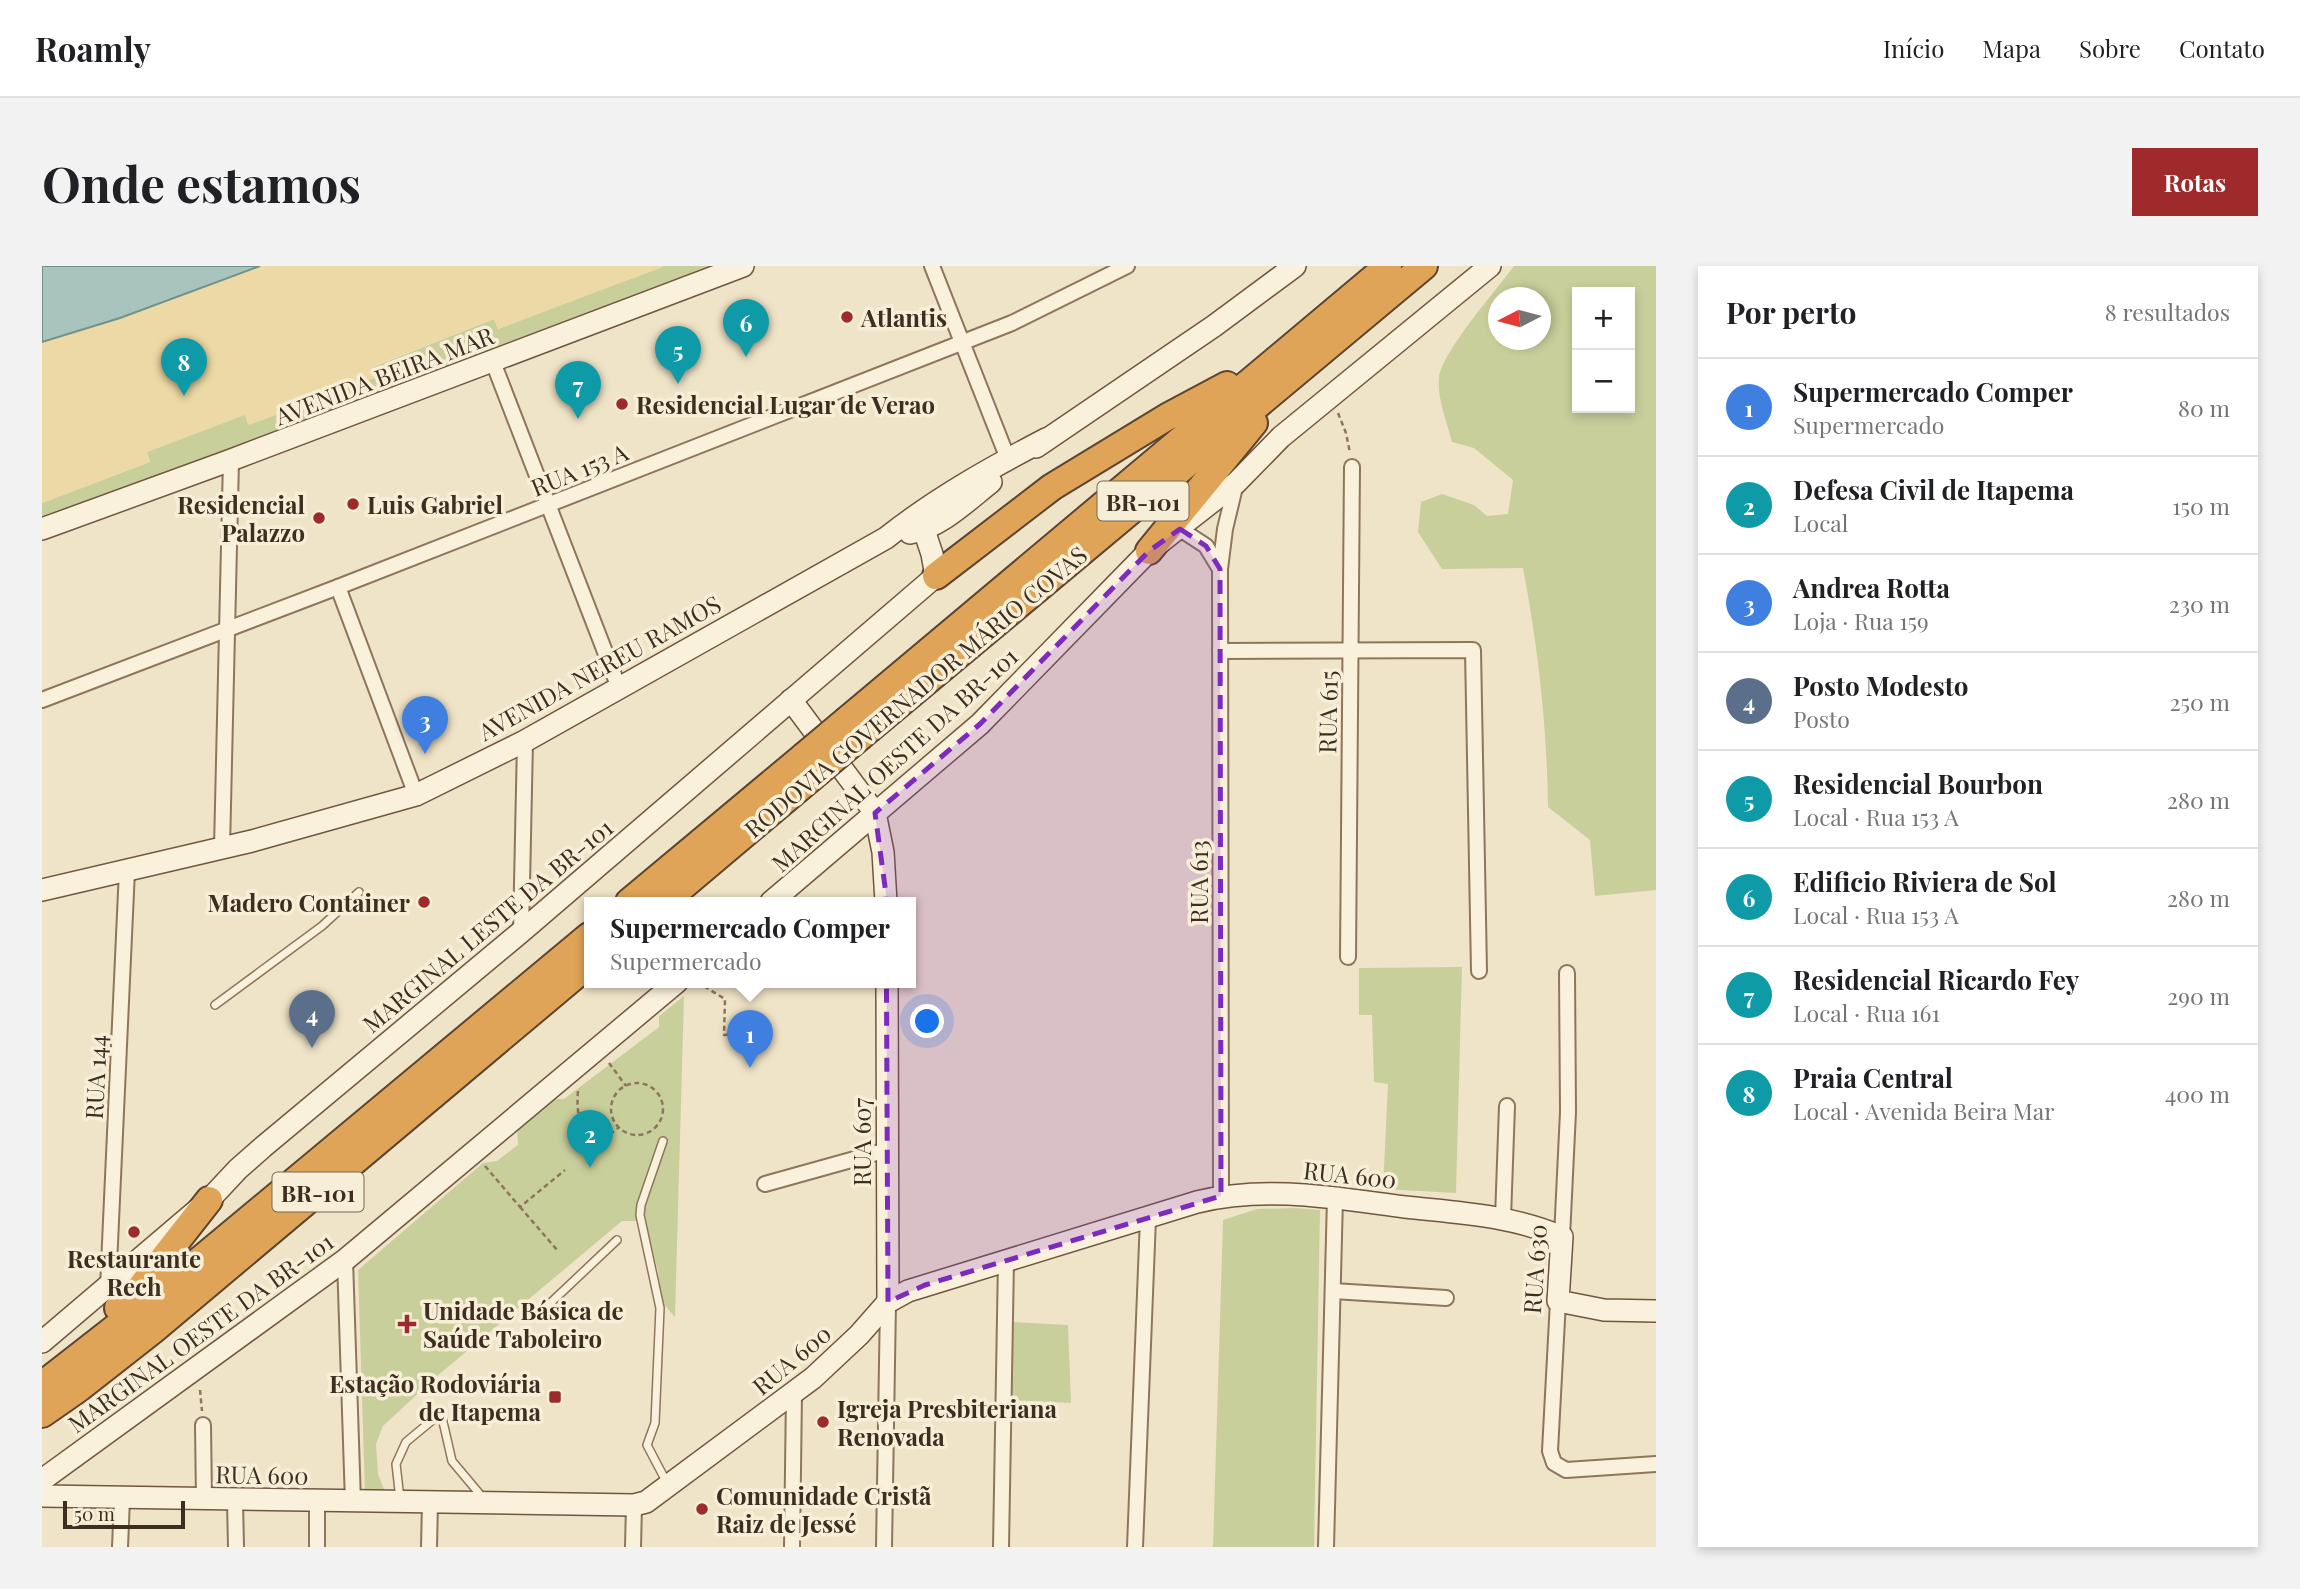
<!DOCTYPE html>
<html lang="pt">
<head>
<meta charset="utf-8">
<style>
  body { margin:0; font-family:"Playfair Display",serif; background:#f2f2f2; color:#202124 }
  .controls { position:absolute; right:21px; top:21px; display:grid; overflow:hidden; border-radius:0px; box-shadow:0 4px 10px #0003 }
  .controls button { width:63px; height:63px; display:grid; place-items:center; padding:0; border:0; border-bottom:2px solid #e0e0e0; background:#fff; color:#202124; font:35px sans-serif }
  .compass { position:absolute; left:1446px; top:21px; width:63px; height:63px; border-radius:50%; background:#fff; box-shadow:0 4px 10px #0003; rotate:264deg }
  .scale { position:absolute; left:21px; bottom:18px; width:122px; box-sizing:border-box; padding-left:7px; border:4px solid #3d2e20; border-top:0; font-size:19px; line-height:24px; white-space:nowrap; color:#3d2e20; -webkit-text-stroke:5px #f7eed8; paint-order:stroke }
  .you { position:absolute; left:886px; top:756px; width:24px; height:24px; margin:-18px; border:5px solid #fff; border-radius:50%; background:#1a73e8; box-shadow:0 0 0 10px #1a73e833 }
  .badge { display:grid; place-items:center; width:46px; height:46px; border-radius:50%; background:#9e2a2b; color:#fff; font-size:23px; font-weight:700 }
  .pin { position:absolute; translate:-50% -58px; filter:drop-shadow(0 2px 4px #0008) }
  .pin::after { content:''; position:absolute; top:37px; width:24px; height:21px; background:inherit; clip-path:polygon(0 0,100% 0,50% 100%) }
  .popup { position:absolute; left:542px; top:631px; width:332px; height:91px; box-sizing:border-box; display:grid; place-content:center; border-radius:0px; background:#fff; filter:drop-shadow(0 2px 5px #0005); font-size:23px; white-space:nowrap; color:#757577 }
  .popup b { font-size:26px; color:#202124 }
  .popup::after { content:''; position:absolute; left:50%; top:100%; margin-left:-14px; border:14px solid transparent; border-top-color:#fff }
  .list { margin:0; padding:0; list-style:none }
  h2 { display:flex; justify-content:space-between; align-items:center; height:91px; margin:0; padding:0 28px; font-size:30px }
  h2 small { font-size:23px; font-weight:400; color:#757577 }
  .list li { display:grid; grid-template-columns:46px 1fr auto; gap:21px; align-items:center; box-sizing:border-box; height:98px; padding:0 28px; border-top:2px solid #e0e0e0 }
  .list b { display:block; font-size:26px; white-space:nowrap }
  .list p { margin:0; font-size:23px; white-space:nowrap; color:#757577 }
  .list em { font-size:23px; font-style:normal; color:#757577 }
  .map { position:relative; flex:none; width:1614px; height:1281px; overflow:hidden; border-radius:0px }
  header { display:flex; align-items:center; gap:42px; box-sizing:border-box; height:98px; padding:0 35px; background:#fff; border-bottom:2px solid #e0e0e0 }
  header strong { font-size:33px }
  nav { display:flex; gap:38px; margin-inline-start:auto; font-size:24px }
  .intro { display:flex; align-items:center; justify-content:space-between; box-sizing:border-box; height:168px; padding:0 42px }
  h1 { margin:0; font-size:49px }
  .button { padding:18px 32px; border-radius:0px; background:#9e2a2b; color:#fff; font-size:24px; font-weight:700 }
  main { display:flex; gap:42px; padding:0 42px }
  aside { flex:1; background:#fff; border-radius:0px; box-shadow:0 4px 10px #0003 }
  .map>svg:first-child { display:block }
  .green { fill:#c9cf9b; fill-rule:evenodd }
  .sand { fill:#ecd9a5 }
  .water { fill:#a9c4bc; stroke:#6f938a; stroke-width:2 }
  .lines { fill:none; stroke-linecap:round; stroke-linejoin:round }
  .lane-casing { stroke:#8d765c; stroke-width:10 }
  .street-casing { stroke:#8d765c; stroke-width:18 }
  .secondary-casing { stroke:#6f573f; stroke-width:24 }
  .highway-casing { stroke:#5b4430; stroke-width:30 }
  .path { stroke:#8d765c; stroke-width:2.5; stroke-dasharray:5 3.5; stroke-linecap:butt }
  .lane { stroke:#faf1dc; stroke-width:7 }
  .street { stroke:#faf1dc; stroke-width:14 }
  .secondary { stroke:#faf1dc; stroke-width:21 }
  .highway { stroke:#e0a458; stroke-width:26 }
  .highway-bridge-casing { stroke:#5b4430; stroke-width:30; stroke-linecap:butt }
  .highway-bridge { stroke:#e0a458; stroke-width:26 }
  .marked { fill:#7b2cbf; fill-opacity:0.2; stroke:#7b2cbf; stroke-width:5; stroke-dasharray:14 9; stroke-linejoin:round }
  .poi-dot { fill:#9e2a2b; stroke:#f7eed8; stroke-width:2.5 }
  .labels { text-anchor:middle; dominant-baseline:central; stroke-width:7; stroke-linejoin:round; paint-order:stroke }
  .shield { fill:#f7eed8; stroke:#756857; stroke-width:2 }
  .shield-label { font-size:23px; font-weight:bold; fill:#3d2e20 }
  .poi-label { font-size:24px; font-weight:bold; fill:#3d2e20; stroke:#f7eed8; text-anchor:start }
  .street-label { font-size:24px; fill:#3d2e20; stroke:#f7eed8 }
</style>
</head>
<body>
<header>
<strong>Roamly</strong>
<nav><a>Início</a><a>Mapa</a><a>Sobre</a><a>Contato</a></nav>
</header>
<div class="intro"><h1>Onde estamos</h1><a class="button">Rotas</a></div>
<main>
<div class="map">
<svg width="1614" height="1281" viewBox="0 0 1614 1281">
  <rect width="100%" height="100%" fill="#f0e4c8"/>
  <g class="green">
    <polygon points="620,0 671,0 0,254 0,237 108,196 105,186 203,148 206,158 334,111 331,101 452,53 456,63"/>
    <path d="M1472,0h142v624l-61,6 -5,-56 -42,-33c-1,-80 -10,-160 -25,-239l-81,1 -24,-37 3,-30 21,-8 32,11 13,11 21,-2 5,-34 -39,-32 -22,-6c-5,-20 -15,-43 -13,-64 2,-25 58,-89 75,-112zM1535,26h53v116h-53zM1456,32h42v42h-42z"/>
    <polygon points="1420,701 1414,927 1341,923 1346,818 1332,816 1330,749 1317,749 1317,702"/>
    <polygon points="642,730 633,1051 619,1035 616,1005 608,975 599,955 580,955 394,1111 341,1160 334,1178 336,1208 343,1226 323,1227 316,1004 441,897 455,895 476,879 475,864 513,833 522,833 617,761 617,750"/>
    <polygon points="1253,942 1278,944 1272,1281 1171,1281 1181,954 1215,943"/>
    <polygon points="970,1056 1026,1059 1029,1137 969,1134"/>
  </g>
  <polygon class="sand" points="218,0 620,0 621,1 456,63 452,53 331,100 335,111 207,159 203,149 105,186 108,196 0,237 0,76 78,52"/>
  <polygon class="water" points="0,0 218,0 78,52 0,76"/>
  <g class="lines">
    <defs>
      <g id="lane">
        <polyline points="173,739 280,660 317,626"/>
        <polyline points="621,875 599,939 598,949 618,1042 613,1157 605,1179 625,1217"/>
        <polyline points="501,1044 575,974"/>
        <polyline points="358,1233 354,1198 364,1176 399,1147 410,1195 441,1232"/>
      </g>
      <g id="street">
        <polyline points="890,0 966,193"/>
        <polyline points="451,96 577,422"/>
        <polyline points="1138,263 1164,280 1178,303"/>
        <polyline points="296,321 374,529"/>
        <polyline points="1178,385 1431,384 1437,705"/>
        <polyline points="0,434 296,321 970,57 1085,0"/>
        <polyline points="180,582 189,194"/>
        <polyline points="479,666 483,475"/>
        <polyline points="1306,691 1310,201"/>
        <polyline points="723,918 845,884"/>
        <polyline points="1179,930 1178,303 1183,263 1194,217"/>
        <polyline points="1461,952 1465,840"/>
        <polyline points="1520,971 1526,846 1525,707"/>
        <polyline points="303,994 311,1236"/>
        <polyline points="66,1021 85,604"/>
        <polyline points="1291,1025 1404,1032"/>
        <polyline points="1516,1035 1508,1185 1512,1197 1524,1204 1614,1198"/>
        <polyline points="161,1159 162,1234"/>
        <polyline points="193,1234 194,1281"/>
        <polyline points="275,1235 275,1281"/>
        <polyline points="78,1281 80,1233"/>
        <polyline points="387,1281 388,1237"/>
        <polyline points="591,1281 592,1239"/>
        <polyline points="750,1281 752,1127"/>
        <polyline points="842,1281 846,1036"/>
        <polyline points="959,1281 964,994"/>
        <polyline points="1093,1281 1106,952"/>
        <polyline points="1284,1281 1293,932"/>
      </g>
      <g id="secondary">
        <polyline points="994,181 1172,60 1253,0"/>
        <polyline points="0,263 189,194 701,0"/>
        <path d="M868,267c31,-6 57,-32 81,-51"/>
        <polyline points="749,434 833,547 841,586 844,636"/>
        <path d="M0,624l210,-49 164,-46 109,-54 361,-203c49,-39 104,-70 160,-99"/>
        <polyline points="729,636 938,458 1107,285 1194,217 1239,171 1448,0"/>
        <polyline points="845,716 846,1036"/>
        <polyline points="0,1076 167,934 196,903 221,881 479,666 894,310 890,288 882,264"/>
        <polyline points="0,1214 303,994 635,716"/>
        <path d="M0,1230l592,9 12,-3 167,-124 46,-43 29,-33 20,-11 289,-89c69,-17 138,-4 208,5 55,6 105,8 157,30l-4,64 46,9 52,1"/>
      </g>
      <g id="highway">
        <polyline points="1107,285 1212,157"/>
        <polyline points="894,310 1010,221 1125,151 1185,119"/>
        <polyline points="806,453 1346,0"/>
        <polyline points="819,470 1382,0"/>
        <polyline points="587,636 762,490"/>
        <polyline points="622,636 775,507"/>
        <polyline points="76,1042 94,1027 167,934"/>
        <polyline points="0,1119 123,1023 547,670"/>
        <polyline points="0,1148 36,1123 110,1065 547,698"/>
      </g>
    </defs>
    <use href="#lane" class="lane-casing"/>
    <use href="#street" class="street-casing"/>
    <use href="#secondary" class="secondary-casing"/>
    <use href="#highway" class="highway-casing"/>
    <g class="path">
      <polyline points="1296,147 1304,167 1308,187"/>
      <polyline points="655,716 683,733 682,769 689,768"/>
      <polyline points="567,797 584,820"/>
      <circle cx="595" cy="843" r="26"/>
      <path d="M536,825c-2,22 2,39 16,56"/>
      <polyline points="548,884 576,862"/>
      <polyline points="443,900 478,941 523,904"/>
      <polyline points="478,941 516,985"/>
      <polyline points="158,1124 160,1145"/>
    </g>
    <use href="#lane" class="lane"/>
    <use href="#street" class="street"/>
    <use href="#secondary" class="secondary"/>
    <use href="#highway" class="highway"/>
    <defs>
      <g id="highway-bridge">
        <polyline points="762,490 806,453"/>
        <polyline points="775,507 819,470"/>
      </g>
    </defs>
    <use href="#highway-bridge" class="highway-bridge-casing"/>
    <use href="#highway-bridge" class="highway-bridge"/>
  </g>
  <path class="marked" d="M1138,263l26,17 14,23 1,627 -296,89 -37,17 -2,-408 -11,-81 105,-89 169,-173z"/>
  <g class="poi-dot">
    <circle cx="805" cy="51" r="7"/>
    <circle cx="580" cy="138" r="7"/>
    <circle cx="311" cy="238" r="7"/>
    <circle cx="277" cy="252" r="7"/>
    <circle cx="382" cy="636" r="7"/>
    <circle cx="92" cy="966" r="7"/>
    <path d="M361.5 1047.5h7v7h7v7h-7v7h-7v-7h-7v-7h7z"/>
    <rect x="506" y="1124" width="14" height="14" rx="3.5"/>
    <circle cx="781" cy="1156" r="7"/>
    <circle cx="660" cy="1243" r="7"/>
  </g>
  <g class="labels">
    <g class="shield">
      <rect x="1055.5" y="215.5" width="91" height="39" rx="5"/>
      <rect x="230.5" y="906.5" width="91" height="39" rx="5"/>
    </g>
    <g class="shield-label">
      <text x="1101" y="235">BR-101</text>
      <text x="276" y="926">BR-101</text>
    </g>
    <g class="poi-label">
      <text x="819" y="51">Atlantis</text>
      <text x="594" y="138">Residencial Lugar de Verao</text>
      <text x="263" y="238" text-anchor="end">Residencial<tspan x="263" dy="28">Palazzo</tspan></text>
      <text x="325" y="238">Luis Gabriel</text>
      <text x="368" y="636" text-anchor="end">Madero Container</text>
      <text x="92" y="992" text-anchor="middle">Restaurante<tspan x="92" dy="28">Rech</tspan></text>
      <text x="381" y="1044">Unidade Básica de<tspan x="381" dy="28">Saúde Taboleiro</tspan></text>
      <text x="499" y="1117" text-anchor="end">Estação Rodoviária<tspan x="499" dy="28">de Itapema</tspan></text>
      <text x="795" y="1142">Igreja Presbiteriana<tspan x="795" dy="28">Renovada</tspan></text>
      <text x="674" y="1229">Comunidade Cristã<tspan x="674" dy="28">Raiz de Jessé</tspan></text>
    </g>
    <g class="street-label">
      <text transform="translate(342 109) rotate(-21)">AVENIDA BEIRA MAR</text>
      <text transform="translate(537 203) rotate(-22)">RUA 153 A</text>
      <text transform="translate(557 401) rotate(-29)">AVENIDA NEREU RAMOS</text>
      <text transform="translate(873 425) rotate(-40)">RODOVIA GOVERNADOR MÁRIO COVAS</text>
      <text transform="translate(1285 446) rotate(-89)">RUA 615</text>
      <text transform="translate(852 493) rotate(-42)">MARGINAL OESTE DA BR-101</text>
      <text transform="translate(1156 616) rotate(-90)">RUA 613</text>
      <text transform="translate(445 659) rotate(-40)">MARGINAL LESTE DA BR-101</text>
      <text transform="translate(53 811) rotate(-87)">RUA 144</text>
      <text transform="translate(819 876) rotate(-90)">RUA 607</text>
      <text transform="translate(1308 908) rotate(6)">RUA 600</text>
      <text transform="translate(1492 1003) rotate(-86)">RUA 630</text>
      <text transform="translate(158 1066) rotate(-36)">MARGINAL OESTE DA BR-101</text>
      <text transform="translate(749 1093) rotate(-40)">RUA 600</text>
      <text transform="translate(220 1208) rotate(1)">RUA 600</text>
    </g>
  </g>
</svg>
<div class="controls">
<button>+</button>
<button>−</button>
</div>
<svg class="compass" viewBox="-18 -18 36 36"><path d="M0-13l5 13h-10z" fill="#e53935"/><path d="M0 13l5-13h-10z" fill="#757577"/></svg>
<div class="scale">50 m</div>
<div class="you"></div>
<div class="pin badge" style="left:708px;top:802px;background:#3f7fe0">1</div>
<div class="popup"><b>Supermercado Comper</b>Supermercado</div>
<div class="pin badge" style="left:548px;top:902px;background:#0f9aa8">2</div>
<div class="pin badge" style="left:383px;top:488px;background:#3f7fe0">3</div>
<div class="pin badge" style="left:270px;top:782px;background:#5c6f8a">4</div>
<div class="pin badge" style="left:636px;top:118px;background:#0f9aa8">5</div>
<div class="pin badge" style="left:704px;top:91px;background:#0f9aa8">6</div>
<div class="pin badge" style="left:536px;top:153px;background:#0f9aa8">7</div>
<div class="pin badge" style="left:142px;top:130px;background:#0f9aa8">8</div>
</div>
<aside>
<h2>Por perto<small>8 resultados</small></h2>
<ul class="list">
<li><span class="badge" style="background:#3f7fe0">1</span><div><b>Supermercado Comper</b><p>Supermercado</p></div><em>80 m</em></li>
<li><span class="badge" style="background:#0f9aa8">2</span><div><b>Defesa Civil de Itapema</b><p>Local</p></div><em>150 m</em></li>
<li><span class="badge" style="background:#3f7fe0">3</span><div><b>Andrea Rotta</b><p>Loja · Rua 159</p></div><em>230 m</em></li>
<li><span class="badge" style="background:#5c6f8a">4</span><div><b>Posto Modesto</b><p>Posto</p></div><em>250 m</em></li>
<li><span class="badge" style="background:#0f9aa8">5</span><div><b>Residencial Bourbon</b><p>Local · Rua 153 A</p></div><em>280 m</em></li>
<li><span class="badge" style="background:#0f9aa8">6</span><div><b>Edificio Riviera de Sol</b><p>Local · Rua 153 A</p></div><em>280 m</em></li>
<li><span class="badge" style="background:#0f9aa8">7</span><div><b>Residencial Ricardo Fey</b><p>Local · Rua 161</p></div><em>290 m</em></li>
<li><span class="badge" style="background:#0f9aa8">8</span><div><b>Praia Central</b><p>Local · Avenida Beira Mar</p></div><em>400 m</em></li>
</ul>
</aside>
</main>
</body>
</html>
